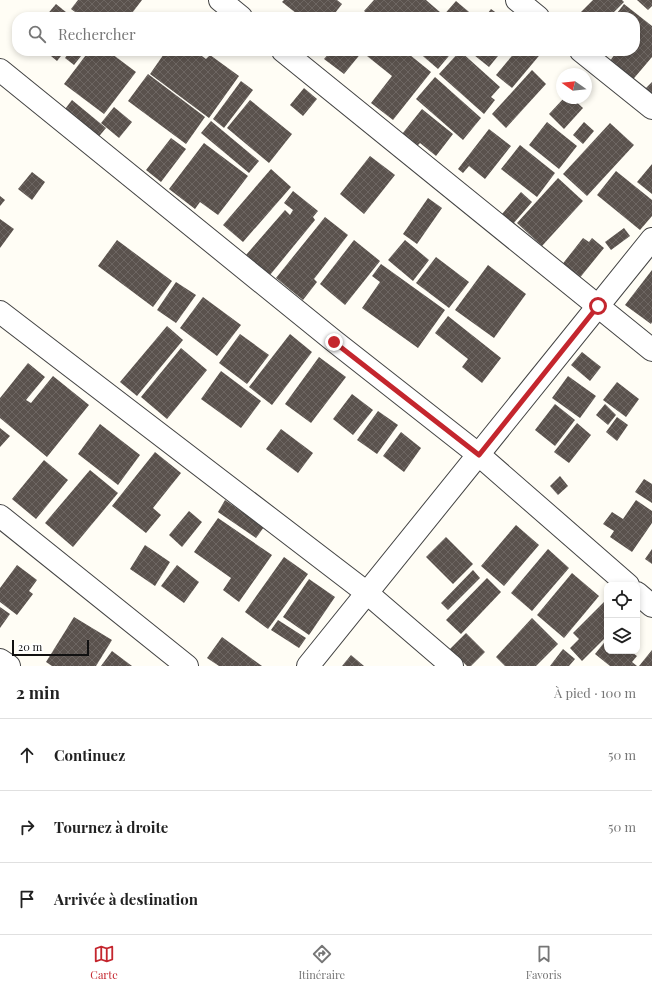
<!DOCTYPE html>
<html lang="fr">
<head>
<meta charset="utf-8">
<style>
  body { margin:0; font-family:"Playfair Display",serif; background:#f2f2f2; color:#222 }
  .controls { position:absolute; right:12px; bottom:12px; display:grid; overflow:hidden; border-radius:8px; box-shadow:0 2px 6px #0003 }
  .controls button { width:36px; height:36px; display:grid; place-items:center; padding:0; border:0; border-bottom:1px solid #e0e0e0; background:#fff; color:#222; font:20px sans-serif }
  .compass { position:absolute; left:556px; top:68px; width:36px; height:36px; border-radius:50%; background:#fff; box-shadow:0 2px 6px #0003; rotate:284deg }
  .scale { position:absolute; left:12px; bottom:10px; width:77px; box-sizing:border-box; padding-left:4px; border:2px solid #111; border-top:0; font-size:11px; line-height:14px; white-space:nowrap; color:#111; -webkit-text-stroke:3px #fff; paint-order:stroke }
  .stop { position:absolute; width:12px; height:12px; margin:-9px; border:3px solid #c4262e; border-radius:50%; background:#fff }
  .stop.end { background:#c4262e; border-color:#fff; box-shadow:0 1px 4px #0008 }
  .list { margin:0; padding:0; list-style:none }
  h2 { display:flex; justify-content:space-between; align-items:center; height:52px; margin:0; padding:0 16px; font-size:17px }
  h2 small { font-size:13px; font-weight:400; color:#767676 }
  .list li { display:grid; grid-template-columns:26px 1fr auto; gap:12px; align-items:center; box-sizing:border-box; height:72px; padding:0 16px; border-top:1px solid #e0e0e0 }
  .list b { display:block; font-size:15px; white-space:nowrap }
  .list em { font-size:13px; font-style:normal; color:#767676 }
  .icon { flex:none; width:22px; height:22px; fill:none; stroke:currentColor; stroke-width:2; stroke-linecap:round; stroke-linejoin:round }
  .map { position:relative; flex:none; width:652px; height:666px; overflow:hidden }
  .search { position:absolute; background:#fff; box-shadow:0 2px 6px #0003; left:12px; right:12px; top:12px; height:44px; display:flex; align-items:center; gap:10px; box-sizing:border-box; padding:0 14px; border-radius:16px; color:#767676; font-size:15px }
  .sheet { height:268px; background:#fff }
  nav { display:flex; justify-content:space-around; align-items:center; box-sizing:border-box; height:56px; border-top:1px solid #e0e0e0; background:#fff; font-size:11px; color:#767676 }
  nav a { display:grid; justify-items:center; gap:2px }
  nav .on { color:#c4262e }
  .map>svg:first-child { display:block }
  .building { fill:url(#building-cross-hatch) }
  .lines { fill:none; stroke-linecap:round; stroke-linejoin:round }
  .street-casing { stroke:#444; stroke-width:24 }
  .street { stroke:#fff; stroke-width:22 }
  .route { stroke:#c4262e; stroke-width:5 }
</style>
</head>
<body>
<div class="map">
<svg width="652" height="666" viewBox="0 0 652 666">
  <defs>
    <pattern id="building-cross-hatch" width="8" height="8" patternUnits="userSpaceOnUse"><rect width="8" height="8" fill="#5a524d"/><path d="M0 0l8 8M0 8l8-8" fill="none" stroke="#6d6662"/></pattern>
  </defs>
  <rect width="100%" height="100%" fill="#fffdf5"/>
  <g class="building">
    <polygon points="78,0 142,0 129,17 82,17 71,9"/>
    <polygon points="284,0 337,0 342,4 332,17 301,17 282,2"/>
    <polygon points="374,0 426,0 441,13 437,17 371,17 364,11"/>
    <polygon points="593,0 622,0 624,2 609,17 576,17"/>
    <polygon points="637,0 652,0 652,6 648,10"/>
    <polygon points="456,1 475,17 442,17"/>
    <polygon points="56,4 72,17 45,17"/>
    <polygon points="624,4 652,26 652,57 630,83 607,65 615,54 611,51 635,51 635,17 614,17"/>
    <polygon points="491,9 502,17 485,17"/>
    <polygon points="45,51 65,51 57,61"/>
    <polygon points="70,51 85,51 74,65 65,58"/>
    <polygon points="89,51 108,51 136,72 104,114 64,84"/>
    <polygon points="166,51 195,51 206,59 210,55 239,76 209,118 150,74"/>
    <polygon points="331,51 405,51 431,72 393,120 371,103 392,76 362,52 344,74 324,59"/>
    <polygon points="417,51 453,51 438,69"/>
    <polygon points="460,51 500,87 491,97 495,100 484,114 439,74"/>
    <polygon points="469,51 502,51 489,67"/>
    <polygon points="516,51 543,51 512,88 496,75"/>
    <polygon points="532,70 546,84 506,128 492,114"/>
    <polygon points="148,74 205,117 186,144 128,101"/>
    <polygon points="435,77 481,118 463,140 416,99"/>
    <polygon points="241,81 253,90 224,128 213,119"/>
    <polygon points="652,82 652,95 645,89"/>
    <polygon points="304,88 317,99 303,116 290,105"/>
    <polygon points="564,98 572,98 583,108 564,129 549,114"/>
    <polygon points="72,100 106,128 96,140 62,113"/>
    <polygon points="250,100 292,134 269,163 227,128"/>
    <polygon points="114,107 132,122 119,138 101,123"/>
    <polygon points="422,109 453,134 436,156 420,143 417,146 402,134"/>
    <polygon points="211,121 259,161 249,173 201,133"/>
    <polygon points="547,122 577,146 559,169 529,145"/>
    <polygon points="584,122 594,131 583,144 573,135"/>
    <polygon points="610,123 634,145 587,196 563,174"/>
    <polygon points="489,129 511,146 485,179 469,166 463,173 458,169"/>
    <polygon points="171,138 186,149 161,182 146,170"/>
    <polygon points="204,143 248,176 218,215 200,202 195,209 169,189"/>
    <polygon points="520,145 555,173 537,197 501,169"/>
    <polygon points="370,156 395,175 364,214 340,194"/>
    <polygon points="652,164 652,194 637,182"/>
    <polygon points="271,169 291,187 243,242 223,225"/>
    <polygon points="616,171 652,200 652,216 640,230 597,195"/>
    <polygon points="32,172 45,182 32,200 18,189"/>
    <polygon points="558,178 583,201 542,246 517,223"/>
    <polygon points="293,191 318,211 313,217 315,220 270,275 246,255 285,210 290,215 293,210 284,203"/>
    <polygon points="521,192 532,202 513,224 502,214"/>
    <polygon points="0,196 5,200 0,206"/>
    <polygon points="428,198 442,208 417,244 403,234"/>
    <polygon points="325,217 348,235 314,279 317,282 303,300 276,278"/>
    <polygon points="0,219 14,229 0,248"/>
    <polygon points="624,228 630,236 611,250 605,242"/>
    <polygon points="583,238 589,242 592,238 604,248 578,280 561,266"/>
    <polygon points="117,240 172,281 153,307 98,266"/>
    <polygon points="354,240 380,261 345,305 320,284"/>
    <polygon points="405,240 429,260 413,281 388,260"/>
    <polygon points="436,257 469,282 449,308 416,283"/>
    <polygon points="381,264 445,310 418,348 362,308 380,282 372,276"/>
    <polygon points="488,265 526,294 494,338 455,310"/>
    <polygon points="652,270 652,322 651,324 625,305"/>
    <polygon points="176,282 196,295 176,323 157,310"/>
    <polygon points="203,297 241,325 217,356 180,328"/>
    <polygon points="448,316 501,358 482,383 462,367 468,359 435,333"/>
    <polygon points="167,326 183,340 137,396 120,382"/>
    <polygon points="240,334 269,355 247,384 219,363"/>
    <polygon points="290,334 312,352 272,405 249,387"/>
    <polygon points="181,348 207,370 167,419 141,397"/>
    <polygon points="582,352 601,367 590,381 571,365"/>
    <polygon points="319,357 346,377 311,423 285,404"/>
    <polygon points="28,363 45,377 26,400 31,403 53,376 89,405 47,457 0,418 0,398"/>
    <polygon points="221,371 261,401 241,428 201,399"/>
    <polygon points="568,376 596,396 580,418 552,398"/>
    <polygon points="617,382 639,399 626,417 603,400"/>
    <polygon points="352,394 373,410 353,435 333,419"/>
    <polygon points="555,404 575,420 555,446 535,430"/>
    <polygon points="605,404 616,415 608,425 596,415"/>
    <polygon points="378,411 398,425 377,454 357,440"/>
    <polygon points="617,417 628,425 617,441 606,432"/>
    <polygon points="577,423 591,435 569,463 554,452"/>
    <polygon points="100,424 140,455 118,485 78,454"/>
    <polygon points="0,428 10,436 0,447"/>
    <polygon points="281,429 313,453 298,473 266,449"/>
    <polygon points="401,432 421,448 404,472 383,456"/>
    <polygon points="155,452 181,473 153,508 161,515 146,533 112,506"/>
    <polygon points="44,460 68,480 36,519 12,499"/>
    <polygon points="90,470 118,493 73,547 45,523"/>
    <polygon points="560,476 568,486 558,495 550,486"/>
    <polygon points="644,479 652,484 652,503 635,492"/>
    <polygon points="225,500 264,527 256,538 218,512"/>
    <polygon points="636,500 652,511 652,523 632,552 610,537 614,531 603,524 612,512 623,519"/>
    <polygon points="189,511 202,522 182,547 169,535"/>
    <polygon points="218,518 272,555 239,602 223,590 231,578 194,552"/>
    <polygon points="516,525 539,545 504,586 481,566"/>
    <polygon points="446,537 473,564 453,584 426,557"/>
    <polygon points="145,545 170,562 155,586 130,569"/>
    <polygon points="548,549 569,568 532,611 511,593"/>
    <polygon points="652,549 652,564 645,559"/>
    <polygon points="284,557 308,574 268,629 245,612"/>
    <polygon points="17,565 37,580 29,591 33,594 17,615 0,602 0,588"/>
    <polygon points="177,565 199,582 184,603 161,586"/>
    <polygon points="473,570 480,578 448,610 441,603"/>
    <polygon points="572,573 599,596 564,638 537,615"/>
    <polygon points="487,578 501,592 461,634 446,620"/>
    <polygon points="309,579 335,597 309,635 283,617"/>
    <polygon points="604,602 607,605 607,636 582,661 570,648 579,639 573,633"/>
    <polygon points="0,607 10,614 0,628"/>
    <polygon points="74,617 112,640 96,666 52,666 46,662"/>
    <polygon points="532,618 558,644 536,666 505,666 496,657"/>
    <polygon points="278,620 306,638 299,648 271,630"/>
    <polygon points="466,633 485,652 471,666 467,666 450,649"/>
    <polygon points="222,637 262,666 219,666 207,658"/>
    <polygon points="607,639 607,651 630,651 637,656 632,662 637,666 610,666 595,654"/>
    <polygon points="563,649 575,659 569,666 550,666"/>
    <polygon points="652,650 652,666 639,666"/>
    <polygon points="112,651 132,666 101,666"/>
    <polygon points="351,655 364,666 342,666"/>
  </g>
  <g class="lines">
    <defs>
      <g id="street">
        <polyline points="220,0 241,17"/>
        <polyline points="517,0 538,17"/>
        <polyline points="283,51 652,350"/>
        <polyline points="581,51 652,108"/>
        <polyline points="0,70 334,341 479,455 628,585"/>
        <polyline points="0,312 367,593 452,666"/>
        <polyline points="0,516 187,666"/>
        <polyline points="637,593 652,606"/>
        <polyline points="0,660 9,666"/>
        <polyline points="308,666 652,239"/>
      </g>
    </defs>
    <use href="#street" class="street-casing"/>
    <use href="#street" class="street"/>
  </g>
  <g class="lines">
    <polyline class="route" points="334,342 479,455 598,306"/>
  </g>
</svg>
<div class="controls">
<button><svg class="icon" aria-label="locate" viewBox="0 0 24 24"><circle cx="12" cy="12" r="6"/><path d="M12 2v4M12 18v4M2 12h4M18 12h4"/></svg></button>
<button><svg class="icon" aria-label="layers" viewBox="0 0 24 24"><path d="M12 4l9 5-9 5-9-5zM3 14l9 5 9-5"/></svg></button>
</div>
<svg class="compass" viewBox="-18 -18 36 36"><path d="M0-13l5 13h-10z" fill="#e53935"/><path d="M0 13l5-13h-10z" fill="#767676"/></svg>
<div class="scale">20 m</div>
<div class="stop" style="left:598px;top:306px"></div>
<div class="stop end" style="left:334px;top:342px"></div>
<div class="search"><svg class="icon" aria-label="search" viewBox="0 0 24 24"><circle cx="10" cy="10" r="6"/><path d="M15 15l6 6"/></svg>Rechercher</div>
</div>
<section class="sheet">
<h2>2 min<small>À pied · 100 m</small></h2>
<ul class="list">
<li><svg class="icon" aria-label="ahead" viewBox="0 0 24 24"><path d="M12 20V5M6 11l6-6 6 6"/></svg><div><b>Continuez</b></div><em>50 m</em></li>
<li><svg class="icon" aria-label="right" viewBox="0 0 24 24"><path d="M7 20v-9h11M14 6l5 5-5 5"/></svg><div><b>Tournez à droite</b></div><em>50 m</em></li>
<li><svg class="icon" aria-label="arrive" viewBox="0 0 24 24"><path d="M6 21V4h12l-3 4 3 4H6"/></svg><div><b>Arrivée à destination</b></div></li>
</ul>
</section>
<nav>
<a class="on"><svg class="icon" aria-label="map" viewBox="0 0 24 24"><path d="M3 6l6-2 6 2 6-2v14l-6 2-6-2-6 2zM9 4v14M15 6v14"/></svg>Carte</a>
<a><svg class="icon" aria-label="directions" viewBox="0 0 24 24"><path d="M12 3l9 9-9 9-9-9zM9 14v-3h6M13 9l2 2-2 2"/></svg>Itinéraire</a>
<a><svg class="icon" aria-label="saved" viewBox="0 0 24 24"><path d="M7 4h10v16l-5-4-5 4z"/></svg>Favoris</a>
</nav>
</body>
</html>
